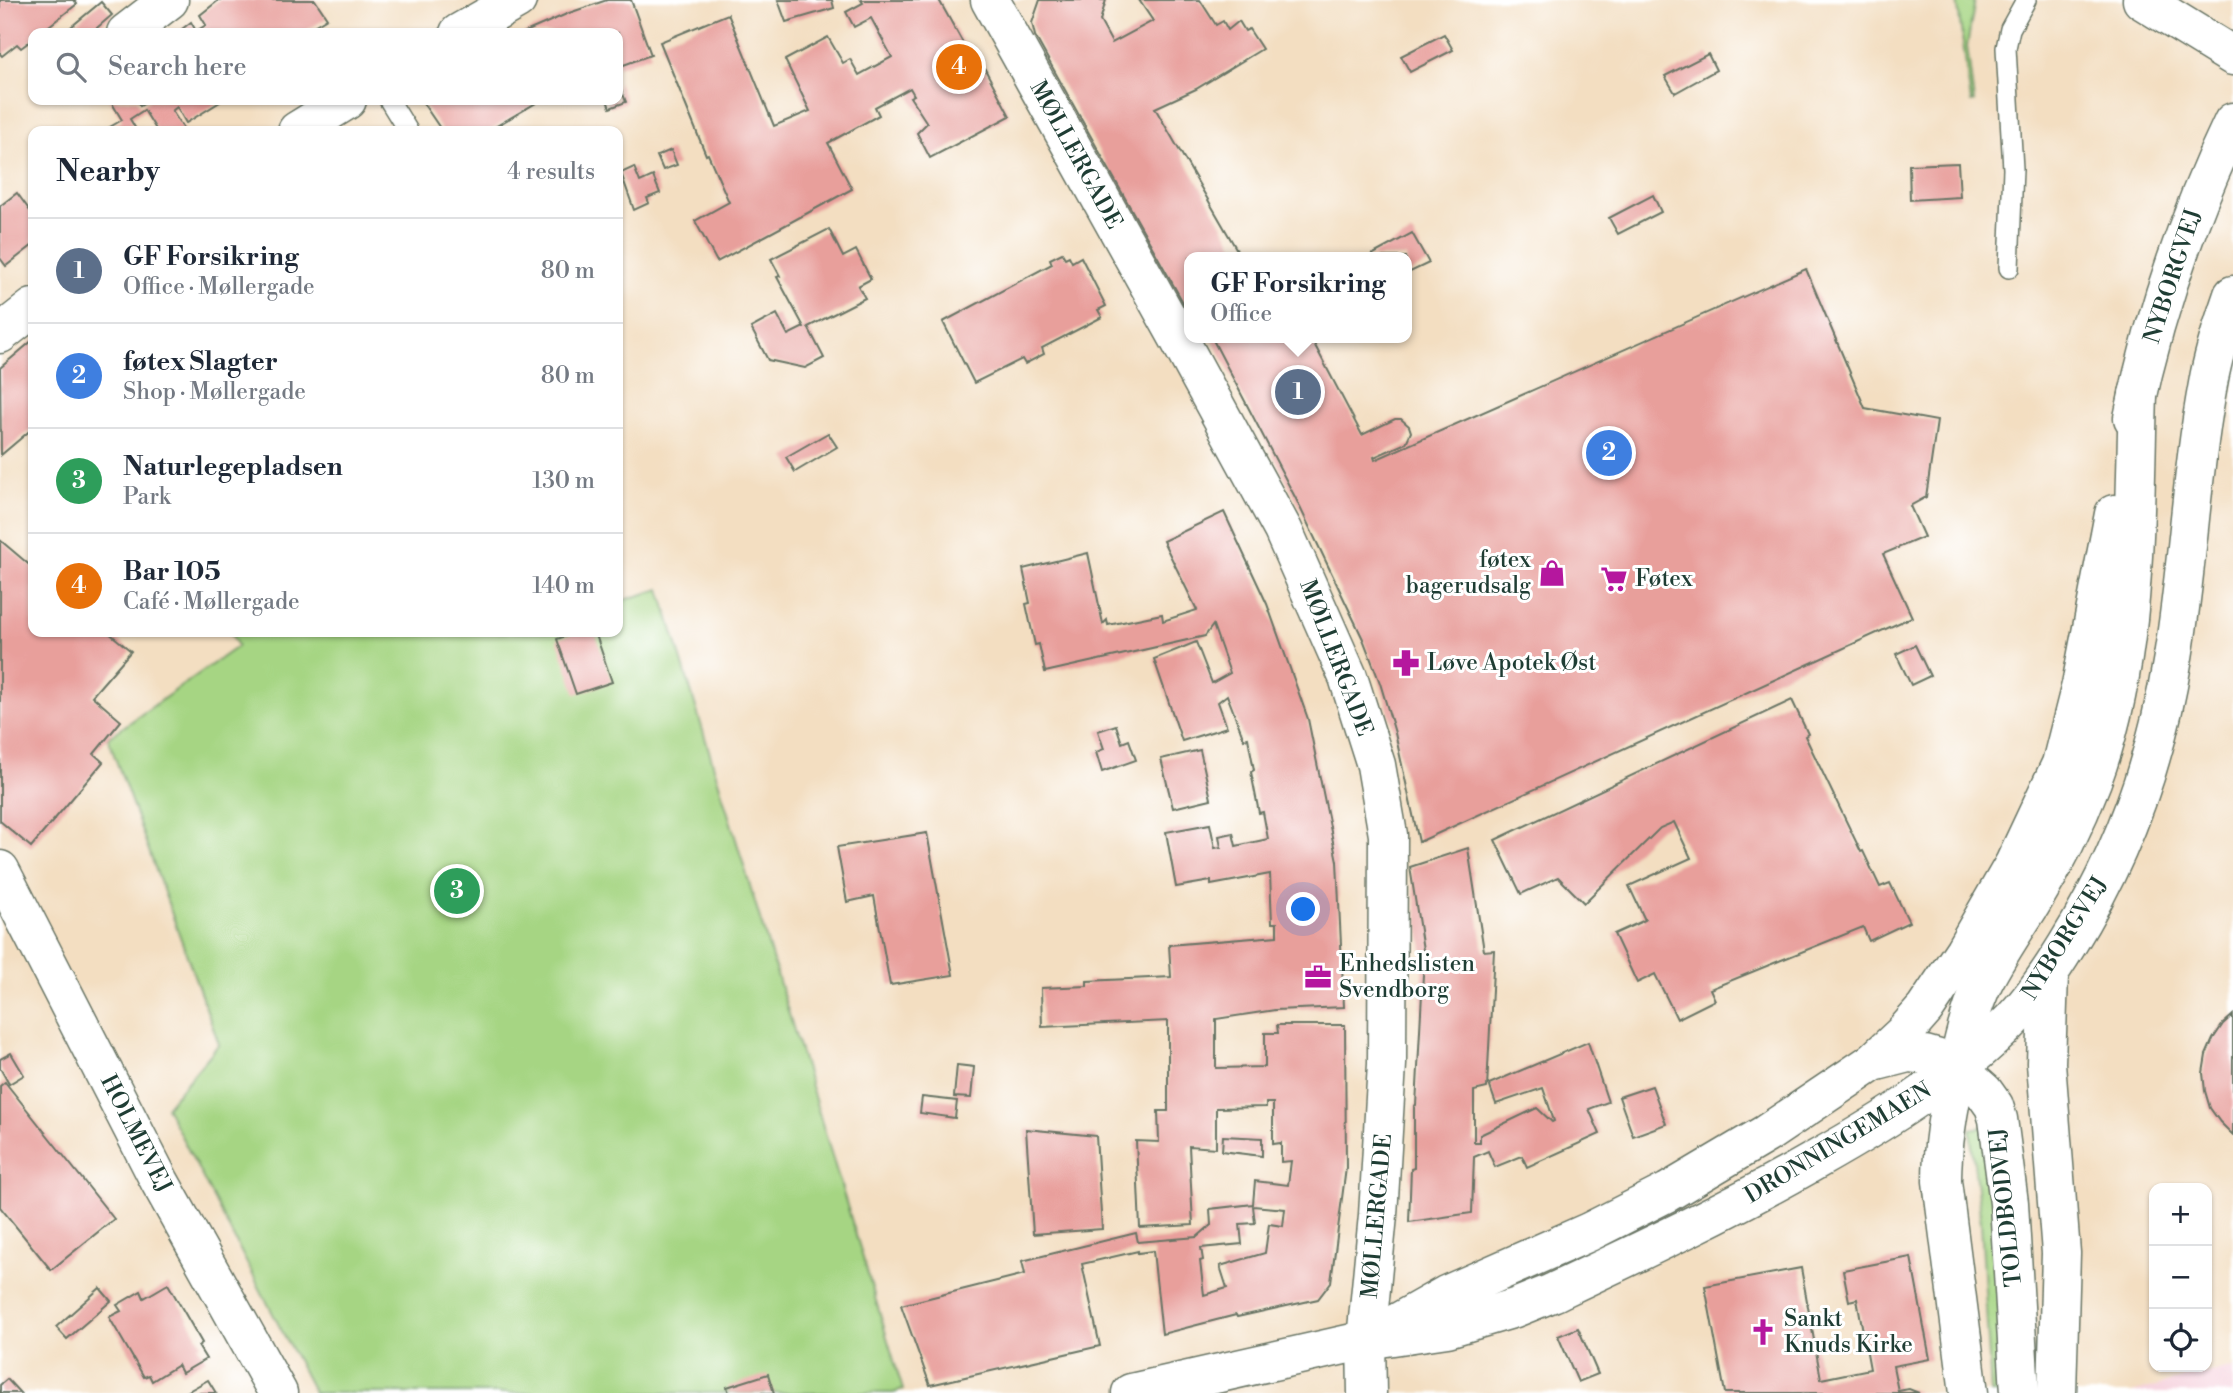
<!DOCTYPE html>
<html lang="en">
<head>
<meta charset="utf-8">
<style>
  body { margin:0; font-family:"Libre Bodoni",serif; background:#f6f6f7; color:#1f2937 }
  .controls { position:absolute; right:21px; bottom:21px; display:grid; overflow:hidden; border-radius:14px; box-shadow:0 2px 5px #0004 }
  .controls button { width:63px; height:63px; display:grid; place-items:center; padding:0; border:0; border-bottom:2px solid #e0e1e3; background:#fff; color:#1f2937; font:35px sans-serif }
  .you { position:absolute; left:1304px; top:910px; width:24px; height:24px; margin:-18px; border:5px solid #fff; border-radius:50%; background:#1a73e8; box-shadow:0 0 0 10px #1a73e833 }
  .badge { display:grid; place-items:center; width:46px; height:46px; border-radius:50%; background:#b5179e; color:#fff; font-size:23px; font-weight:700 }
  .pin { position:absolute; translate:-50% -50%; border:4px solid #fff; box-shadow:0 2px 7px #0006 }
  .popup { position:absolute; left:1184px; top:252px; width:228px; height:91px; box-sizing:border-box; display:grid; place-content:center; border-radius:14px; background:#fff; filter:drop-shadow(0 2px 5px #0005); font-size:23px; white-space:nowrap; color:#747a83 }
  .popup b { font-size:26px; color:#1f2937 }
  .popup::after { content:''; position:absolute; left:50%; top:100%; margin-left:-14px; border:14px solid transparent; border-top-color:#fff }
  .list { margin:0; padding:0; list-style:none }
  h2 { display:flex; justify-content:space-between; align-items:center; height:91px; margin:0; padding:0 28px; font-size:30px }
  h2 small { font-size:23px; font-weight:400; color:#747a83 }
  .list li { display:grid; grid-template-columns:46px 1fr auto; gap:21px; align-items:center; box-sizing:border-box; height:105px; padding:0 28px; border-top:2px solid #e0e1e3 }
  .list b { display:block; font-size:26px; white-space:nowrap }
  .list p { margin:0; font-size:23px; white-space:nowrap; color:#747a83 }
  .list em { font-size:23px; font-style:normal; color:#747a83 }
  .icon { flex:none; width:38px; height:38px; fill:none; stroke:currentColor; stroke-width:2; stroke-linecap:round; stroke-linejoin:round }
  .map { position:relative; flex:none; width:2233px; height:1393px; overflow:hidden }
  .search { position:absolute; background:#fff; box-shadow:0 2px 5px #0004; left:28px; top:28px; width:595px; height:77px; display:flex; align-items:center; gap:18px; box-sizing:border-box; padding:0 24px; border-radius:14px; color:#747a83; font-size:26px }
  .panel { position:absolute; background:#fff; box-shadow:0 2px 5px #0004; left:28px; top:126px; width:595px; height:511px; border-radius:14px }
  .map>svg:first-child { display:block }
  .built { fill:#f5cfdb }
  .green { fill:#a6d583; stroke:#62895c; stroke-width:2 }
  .building { fill:#e89f9b; fill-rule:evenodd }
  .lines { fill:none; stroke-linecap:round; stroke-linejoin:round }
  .lane-casing { stroke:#697565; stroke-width:22 }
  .street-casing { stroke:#697565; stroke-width:41 }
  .secondary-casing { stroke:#697565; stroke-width:41 }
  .lane { stroke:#fff; stroke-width:19 }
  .street { stroke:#fff; stroke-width:38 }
  .secondary { stroke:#fff; stroke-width:38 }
  .labels { text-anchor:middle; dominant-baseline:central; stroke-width:6; stroke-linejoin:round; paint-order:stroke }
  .street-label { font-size:23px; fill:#1f3d34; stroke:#fff }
  .poi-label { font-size:23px; fill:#1f3d34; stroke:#fff; text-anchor:start }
</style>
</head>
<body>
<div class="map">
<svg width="2233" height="1393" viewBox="0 0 2233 1393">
  <rect width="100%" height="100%" fill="#fff"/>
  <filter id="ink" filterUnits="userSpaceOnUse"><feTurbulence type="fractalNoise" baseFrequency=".0143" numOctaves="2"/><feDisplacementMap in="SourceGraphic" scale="14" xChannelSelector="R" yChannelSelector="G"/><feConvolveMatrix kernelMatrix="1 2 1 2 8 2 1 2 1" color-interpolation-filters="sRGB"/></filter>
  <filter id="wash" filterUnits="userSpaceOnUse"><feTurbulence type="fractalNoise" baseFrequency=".00686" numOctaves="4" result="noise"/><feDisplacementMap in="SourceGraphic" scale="28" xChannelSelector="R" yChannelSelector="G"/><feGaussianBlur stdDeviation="1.57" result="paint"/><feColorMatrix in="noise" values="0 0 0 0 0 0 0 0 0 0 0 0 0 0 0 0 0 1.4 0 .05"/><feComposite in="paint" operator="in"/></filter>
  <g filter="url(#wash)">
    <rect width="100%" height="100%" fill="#f3dec1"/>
    <polygon class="built" points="2233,1368 2233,1393 2132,1393 2194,1375"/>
    <g class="green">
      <polygon points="1957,0 1975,0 1967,46 1974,102 1971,102"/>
      <polygon points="660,589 903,1390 893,1393 314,1393 166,1107 219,1044 108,738 238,646 230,632 618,632 618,602"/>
      <polygon points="1989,1126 2006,1393 1991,1393 1981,1223 1970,1129"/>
    </g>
    <g id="blocks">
      <g class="building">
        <polygon points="0,0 74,0 77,4 40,33 33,33 33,39 21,48 17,44 2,56 0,54"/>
        <polygon points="219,0 315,0 327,18 302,33 177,33 191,22 196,31 206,25 200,15"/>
        <polygon points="607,0 631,0 651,55 618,67 618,33 523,33 569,13"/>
        <polygon points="778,0 832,0 834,8 786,22"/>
        <polygon points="861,0 939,0 973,61 979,58 1010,116 930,158 917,133 927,123 910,97 914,95 910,88 875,107 879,115 828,143 852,189 717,262 695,221 729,202 708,154 706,155 660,42 728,14 774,126 810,111 785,60 828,37 843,63 850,59 859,75 892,57 871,18 854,27 846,12 863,3"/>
        <polygon points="1040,0 1106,0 1100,21 1112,43 1153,21 1139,0 1200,0 1216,25 1223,21 1228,30 1239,21 1245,31 1249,29 1262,49 1196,89 1155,108 1241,257 1190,257 1190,315 1035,36 1032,23"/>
        <polygon points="101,2 112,15 91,33 76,33 71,27"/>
        <polygon points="1444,34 1453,50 1410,72 1401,56"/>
        <polygon points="1708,54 1716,70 1675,93 1665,76"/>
        <polygon points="618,81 626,102 610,108 607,100 618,100"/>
        <polygon points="110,100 137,100 140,106 150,100 223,100 186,123 177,107 172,111 185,131 157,131 144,110 130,119 137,131 103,131 122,120"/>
        <polygon points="421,100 541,100 488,131 442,131"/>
        <polygon points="671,150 677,165 663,170 657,156"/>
        <polygon points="1958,163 1960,197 1910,200 1909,165"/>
        <polygon points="634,167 640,182 653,176 660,193 647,198 649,203 634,210 621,173"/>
        <polygon points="17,193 33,215 33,245 6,266 0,258 0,206"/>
        <polygon points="1653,195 1661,212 1618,234 1609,218"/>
        <polygon points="829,229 843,257 856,250 871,279 858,286 865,298 808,327 824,358 805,368 768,360 751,328 777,314 788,335 804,327 777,277 780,276 771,259"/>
        <polygon points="1412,233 1429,263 1406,274 1406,257 1368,257"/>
        <polygon points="1062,253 1065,258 1069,256 1072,262 1081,257 1106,306 1098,310 1102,317 1042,348 1044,354 1025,364 1022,359 974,383 943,322 1052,264 1050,259"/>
        <polygon points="1806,269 1865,408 1937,421 1926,497 1910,506 1924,537 1883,554 1912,617 1419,842 1395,733 1380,683 1363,639 1296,499 1212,338 1311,338 1362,435 1395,419 1401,419 1409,426 1411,432 1406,443 1374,457 1375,460"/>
        <polygon points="33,340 33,428 1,455 0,368"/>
        <polygon points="828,433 837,447 795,472 786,457"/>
        <path d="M1224,512l43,92 41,115 29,142 7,146 -69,3 -59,9v49l49,-1v-34h13l-1,-8h68l1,143 -15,114 -13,17 -81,18 -1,-2 -74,19 -9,-83 -15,2v-2l-56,13 18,82 -170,39 -29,-80 124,-31 -3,-13 114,-28 2,9 59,-5 14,-12 -1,-16 43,-5 2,-23 33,4 3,-24 -10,1v-19l-8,1v-41h-7v4l-50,1v40l-27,-2 4,79 -53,3 -4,-87 23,1 -1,-31h10v-90l-126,6 -1,-39 46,-2v-5l84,-4 -2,-32 108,-9v-13h-5l-2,-49 -59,11v-4l-35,6 -10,-55 44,-8 5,24 6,-1 -2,-11 14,-3 3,13 32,-7 -5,-27 -4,1 -8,-41 3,-2 -6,-32 -4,1 -17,-44 -9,7 9,25 -45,14 -28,-82 42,-17 16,41 18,-10 -17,-48 -8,11 -160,36 -6,-28 -4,1 -9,-41 4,-1 -7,-34 65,-16 15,71 4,-4 1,5 54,-11 1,7 34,-11 -34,-69zM1253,1206l32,3 -2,17 -14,-2 -4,29 -45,13 7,22 -23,7 -4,-34 3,-1 -2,-12 41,-4 -2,-20 15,-1z"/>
        <polygon points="0,540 33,568 33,632 108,632 131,651 92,696 121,721 94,754 103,762 31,847 0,821"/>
        <polygon points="577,632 595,632 612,682 576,694 557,639"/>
        <polygon points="1915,645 1930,676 1911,685 1896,654"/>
        <polygon points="1792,700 1808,734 1805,736 1861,852 1863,851 1880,887 1890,883 1909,922 1869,941 1863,927 1710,989 1715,1000 1677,1019 1655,974 1637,983 1614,934 1645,920 1629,886 1691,858 1674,822 1660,828 1584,903 1558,877 1521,894 1495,840"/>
        <polygon points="1116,725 1122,743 1129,740 1136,760 1102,772 1096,752 1104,749 1098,731"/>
        <polygon points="1200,750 1211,799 1173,808 1161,759"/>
        <polygon points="927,833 953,975 890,985 874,896 847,902 837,847"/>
        <polygon points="1468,848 1484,951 1494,950 1487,1088 1474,1091 1474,1142 1480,1142 1480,1135 1537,1108 1552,1122 1554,1121 1543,1088 1496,1104 1489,1084 1588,1042 1608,1102 1589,1109 1600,1134 1527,1167 1522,1156 1495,1167 1488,1151 1474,1157 1472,1213 1409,1222 1411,1169 1414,1168 1414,1106 1416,1105 1424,956 1410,867"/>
        <polygon points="2233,1015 2233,1135 2220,1122 2210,1108 2205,1091 2203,1073 2206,1055 2213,1039 2223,1024"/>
        <polygon points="11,1053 24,1075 9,1084 0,1068 0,1059"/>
        <polygon points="957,1065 974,1067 971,1098 954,1097"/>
        <polygon points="5,1082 114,1219 51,1270 0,1207 0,1086"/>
        <polygon points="1652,1086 1666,1124 1633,1136 1619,1097"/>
        <polygon points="922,1097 957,1101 955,1118 920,1113"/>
        <polygon points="1026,1129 1096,1136 1102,1229 1033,1234"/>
        <polygon points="1223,1136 1262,1138 1262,1156 1222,1151"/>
        <polygon points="1911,1257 1930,1359 1893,1366 1898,1391 1909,1389 1919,1393 1725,1393 1705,1286 1801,1268 1821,1379 1870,1369 1857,1299 1849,1301 1843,1270"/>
        <polygon points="168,1284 202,1343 198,1346 206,1359 182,1373 178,1365 152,1381 149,1375 144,1377 109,1317 121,1311 117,1305 141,1291 144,1298"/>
        <polygon points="100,1288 111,1301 67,1339 56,1327"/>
        <polygon points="1578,1328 1598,1374 1578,1382 1558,1336"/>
        <polygon points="768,1374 774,1393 729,1393 727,1387"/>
        <polygon points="7,1379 20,1393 0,1393 0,1385"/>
        <polygon points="208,1380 216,1393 185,1393"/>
      </g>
    </g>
  </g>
  <g filter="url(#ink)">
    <use href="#blocks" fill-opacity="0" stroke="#697565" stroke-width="2"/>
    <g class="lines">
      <defs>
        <g id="lane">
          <polyline points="389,100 408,131"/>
          <polyline points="2009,268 2013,169 2006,48 2010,29 2026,0"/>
        </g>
        <g id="street">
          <polyline points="126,33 169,0"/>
          <polyline points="459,33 517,0"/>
          <polyline points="297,131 347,100"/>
          <polyline points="0,334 33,308"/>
          <polyline points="0,870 160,1182 278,1393"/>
          <polyline points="1366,1340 1367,1393"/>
        </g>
        <g id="secondary">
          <polyline points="990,0 1179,339 1283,530 1348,677 1376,765 1388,835 1387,1064 1378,1215 1366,1340"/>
          <polyline points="2142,0 2233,56"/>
          <path d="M2133,418c21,-103 55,-202 100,-296"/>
          <polyline points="2049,974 2046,1063 2061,1253 2057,1393"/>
          <polyline points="1873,1062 1903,1034 1925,1009 1964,951 2014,864 2061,764 2081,685 2114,514"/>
          <polyline points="1386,1329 1446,1295 1589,1232 1668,1192 1766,1134 1873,1062 1908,1053 1925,1055 1939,1059 1957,1068 1984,1092 1994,1106 1998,1119 2009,1203 2020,1393"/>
          <path d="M1131,1393l235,-53 81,-12 68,-20 37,-15c89,-42 179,-84 264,-133 71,-40 140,-83 197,-141 21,-22 38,-48 54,-74 55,-88 90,-186 106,-288 15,-90 18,-183 35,-273 5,-30 15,-60 25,-89"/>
          <path d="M1969,1393l-27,-212c0,-39 7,-77 16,-115 6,-30 13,-58 26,-85 14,-27 31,-52 47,-77 24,-39 45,-81 61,-123 46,-123 42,-259 46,-387"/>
        </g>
      </defs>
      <use href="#lane" class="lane-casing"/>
      <use href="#street" class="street-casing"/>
      <use href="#secondary" class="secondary-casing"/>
      <use href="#lane" class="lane"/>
      <use href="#street" class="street"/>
      <use href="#secondary" class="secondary"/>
    </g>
  </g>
  <defs>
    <symbol id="shop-bare" viewBox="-9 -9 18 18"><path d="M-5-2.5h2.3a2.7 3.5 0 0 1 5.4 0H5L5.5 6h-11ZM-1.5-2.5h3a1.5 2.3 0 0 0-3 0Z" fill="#b5179e" stroke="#fff" stroke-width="2.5" paint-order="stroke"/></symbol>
    <symbol id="supermarket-bare" viewBox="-9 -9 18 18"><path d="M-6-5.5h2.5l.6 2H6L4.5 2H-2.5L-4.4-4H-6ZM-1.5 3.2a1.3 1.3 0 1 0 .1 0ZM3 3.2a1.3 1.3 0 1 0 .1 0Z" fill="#b5179e" stroke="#fff" stroke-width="2.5" paint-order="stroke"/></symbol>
    <symbol id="pharmacy-bare" viewBox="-9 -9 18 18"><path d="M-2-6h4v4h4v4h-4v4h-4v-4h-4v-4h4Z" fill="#b5179e" stroke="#fff" stroke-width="2.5" paint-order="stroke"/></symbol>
    <symbol id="office-bare" viewBox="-9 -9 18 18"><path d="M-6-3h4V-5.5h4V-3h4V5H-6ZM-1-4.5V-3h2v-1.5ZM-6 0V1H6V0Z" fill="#b5179e" stroke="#fff" stroke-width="2.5" paint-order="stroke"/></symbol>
    <symbol id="church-bare" viewBox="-9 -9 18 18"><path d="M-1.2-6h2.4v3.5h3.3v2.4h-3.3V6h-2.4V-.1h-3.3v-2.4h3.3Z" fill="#b5179e" stroke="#fff" stroke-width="2.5" paint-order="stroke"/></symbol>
  </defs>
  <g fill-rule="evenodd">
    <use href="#shop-bare" x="1533" y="554" width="38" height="38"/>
    <use href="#supermarket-bare" x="1595" y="560" width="38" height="38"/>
    <use href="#pharmacy-bare" x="1387" y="644" width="38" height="38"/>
    <use href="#office-bare" x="1299" y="958" width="38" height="38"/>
    <use href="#church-bare" x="1744" y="1313" width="38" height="38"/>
  </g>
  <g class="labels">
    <g class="street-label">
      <text transform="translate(1076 155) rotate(61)">MØLLERGADE</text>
      <text transform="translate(2173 276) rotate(-72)">NYBORGVEJ</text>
      <text transform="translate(1336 658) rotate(69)">MØLLERGADE</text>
      <text transform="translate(2065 938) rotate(-58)">NYBORGVEJ</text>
      <text transform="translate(136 1134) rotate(63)">HOLMEVEJ</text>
      <text transform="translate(1838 1143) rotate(-31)">DRONNINGEMAEN</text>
      <text transform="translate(2006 1207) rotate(-96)">TOLDBODVEJ</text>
      <text transform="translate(1377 1216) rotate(-85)">MØLLERGADE</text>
    </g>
    <g class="poi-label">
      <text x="1531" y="560" text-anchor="end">føtex<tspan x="1531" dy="26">bagerudsalg</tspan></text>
      <text x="1635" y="579">Føtex</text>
      <text x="1427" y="663">Løve Apotek Øst</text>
      <text x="1339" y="964">Enhedslisten<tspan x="1339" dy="26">Svendborg</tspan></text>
      <text x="1784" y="1319">Sankt<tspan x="1784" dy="26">Knuds Kirke</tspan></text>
    </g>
  </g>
</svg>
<div class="controls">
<button>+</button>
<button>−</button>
<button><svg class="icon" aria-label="locate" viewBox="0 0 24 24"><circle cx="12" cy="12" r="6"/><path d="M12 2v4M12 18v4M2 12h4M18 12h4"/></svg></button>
</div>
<div class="you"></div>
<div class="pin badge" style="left:1298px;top:392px;background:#5c6f8a">1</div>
<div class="popup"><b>GF Forsikring</b>Office</div>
<div class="pin badge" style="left:1609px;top:453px;background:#3f7fe0">2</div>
<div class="pin badge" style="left:457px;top:891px;background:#2e9e5b">3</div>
<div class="pin badge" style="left:959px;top:67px;background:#e8710a">4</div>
<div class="search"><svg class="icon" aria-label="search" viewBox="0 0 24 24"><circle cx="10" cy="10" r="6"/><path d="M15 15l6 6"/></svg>Search here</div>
<section class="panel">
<h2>Nearby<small>4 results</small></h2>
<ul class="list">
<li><span class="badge" style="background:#5c6f8a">1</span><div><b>GF Forsikring</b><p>Office · Møllergade</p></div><em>80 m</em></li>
<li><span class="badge" style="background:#3f7fe0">2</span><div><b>føtex Slagter</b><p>Shop · Møllergade</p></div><em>80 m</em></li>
<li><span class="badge" style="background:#2e9e5b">3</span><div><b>Naturlegepladsen</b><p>Park</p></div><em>130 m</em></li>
<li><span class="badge" style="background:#e8710a">4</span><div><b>Bar 105</b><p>Café · Møllergade</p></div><em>140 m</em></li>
</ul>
</section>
</div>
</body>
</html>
